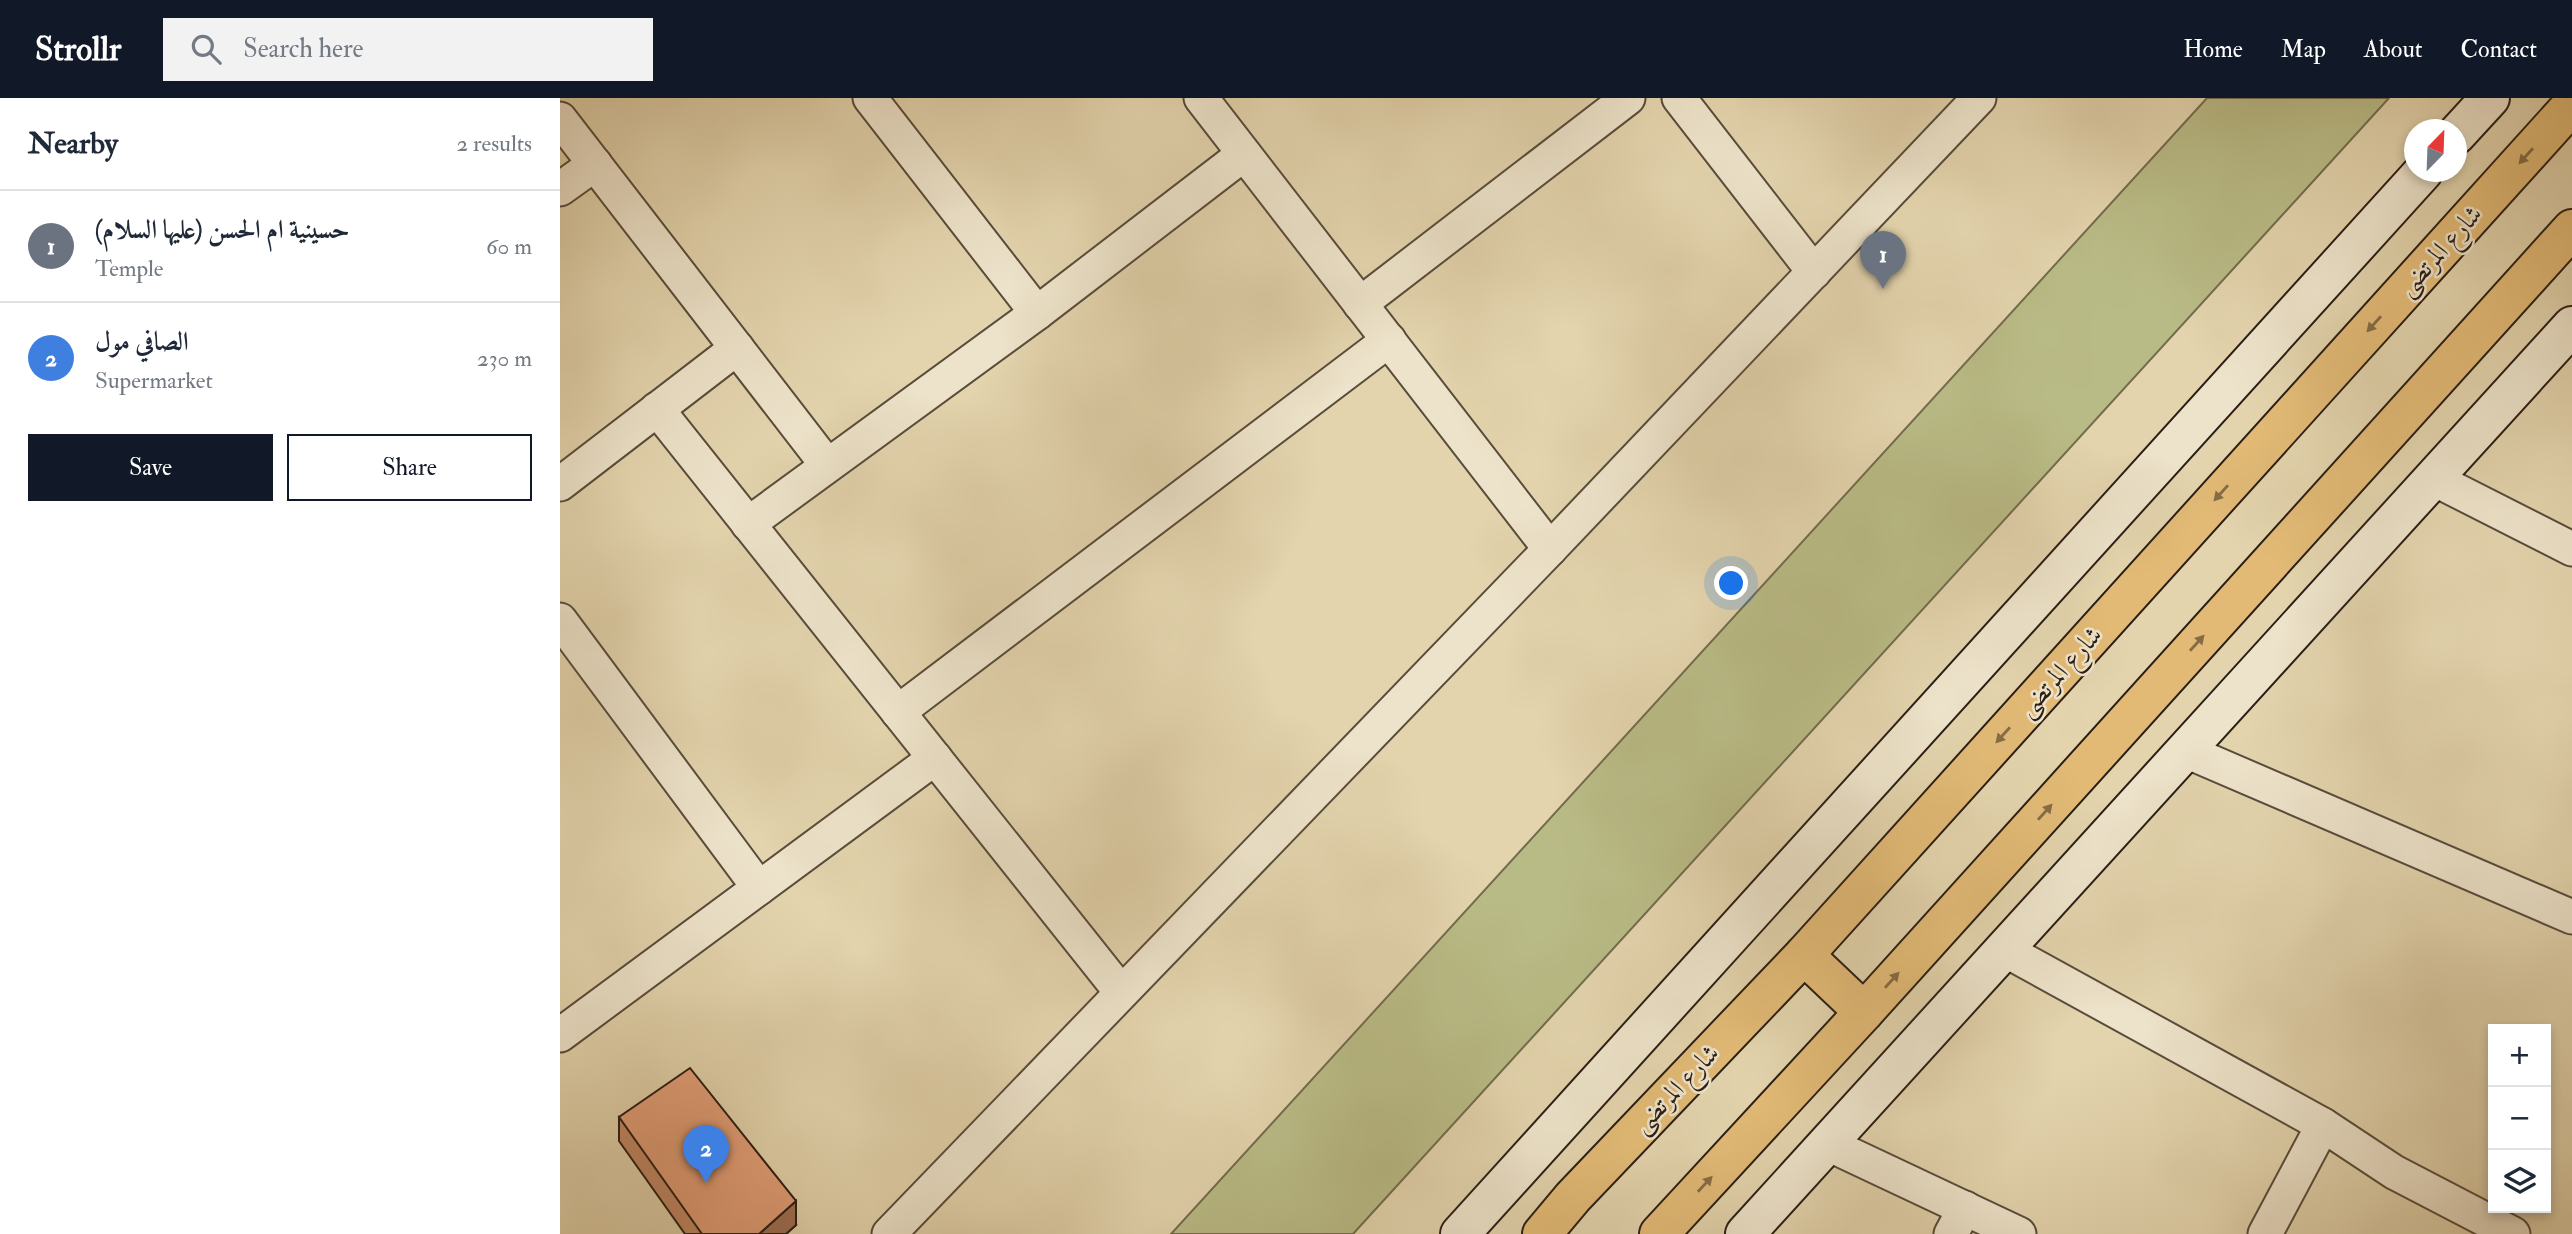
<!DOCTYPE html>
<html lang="en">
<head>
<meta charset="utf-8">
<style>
  body { margin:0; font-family:"IM FELL Double Pica",Amiri,serif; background:#f2f2f3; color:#1f2937 }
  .controls { position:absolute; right:21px; bottom:21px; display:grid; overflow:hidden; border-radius:0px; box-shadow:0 4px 10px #0003 }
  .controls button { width:63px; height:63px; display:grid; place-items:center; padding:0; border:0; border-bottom:2px solid #e0e1e3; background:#fff; color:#1f2937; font:35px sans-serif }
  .compass { position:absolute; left:1844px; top:21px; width:63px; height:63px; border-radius:50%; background:#fff; box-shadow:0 4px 10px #0003; rotate:23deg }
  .you { position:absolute; left:1172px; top:486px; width:24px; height:24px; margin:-18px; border:5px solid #fff; border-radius:50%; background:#1a73e8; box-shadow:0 0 0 10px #1a73e833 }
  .badge { display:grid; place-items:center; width:46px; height:46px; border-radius:50%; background:#111827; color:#fff; font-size:23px; font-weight:700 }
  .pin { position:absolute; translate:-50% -58px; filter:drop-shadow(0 2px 4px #0008) }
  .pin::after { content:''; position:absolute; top:37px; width:24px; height:21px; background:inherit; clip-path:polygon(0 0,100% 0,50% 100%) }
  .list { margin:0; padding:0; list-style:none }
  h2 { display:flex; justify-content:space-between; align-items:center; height:91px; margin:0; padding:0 28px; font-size:30px }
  h2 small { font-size:23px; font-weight:400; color:#747a83 }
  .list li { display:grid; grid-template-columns:46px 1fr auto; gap:21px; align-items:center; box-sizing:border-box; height:112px; padding:0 28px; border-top:2px solid #e0e1e3 }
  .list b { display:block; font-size:26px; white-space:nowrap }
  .list p { margin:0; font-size:23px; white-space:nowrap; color:#747a83 }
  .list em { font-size:23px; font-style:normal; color:#747a83 }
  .actions { display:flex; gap:14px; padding:21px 28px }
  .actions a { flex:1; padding:16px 0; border:2px solid #111827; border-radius:0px; text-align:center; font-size:24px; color:#111827 }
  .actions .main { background:#111827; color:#fff }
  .icon { flex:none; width:38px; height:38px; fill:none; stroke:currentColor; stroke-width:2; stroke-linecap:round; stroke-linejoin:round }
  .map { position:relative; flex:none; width:2012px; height:1136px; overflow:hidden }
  header { display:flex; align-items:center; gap:42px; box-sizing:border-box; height:98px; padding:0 35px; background:#111827; color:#fff }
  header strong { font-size:33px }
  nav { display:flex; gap:38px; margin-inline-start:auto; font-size:24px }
  .search { width:490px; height:63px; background:#f2f2f3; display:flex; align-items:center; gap:18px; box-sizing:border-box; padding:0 24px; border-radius:0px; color:#747a83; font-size:26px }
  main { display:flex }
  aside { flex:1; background:#fff }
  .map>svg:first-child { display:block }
  .green { fill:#b9bb86; stroke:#726c4e; stroke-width:2 }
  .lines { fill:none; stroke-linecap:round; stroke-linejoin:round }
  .minor-casing { stroke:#584c3b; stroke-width:37 }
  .secondary-casing { stroke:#2a1e15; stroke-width:42 }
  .primary-casing { stroke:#2a1e15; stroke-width:42 }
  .minor { stroke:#ede3ca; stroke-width:33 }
  .secondary { stroke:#ede3ca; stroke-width:38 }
  .primary { stroke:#e2ba76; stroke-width:38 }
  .wall { fill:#c28967; stroke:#2a1e15; stroke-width:2 }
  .shaded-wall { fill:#9e6f54; stroke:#2a1e15; stroke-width:2 }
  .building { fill:#e29f78; stroke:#2a1e15; stroke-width:2 }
  .oneway { fill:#866c46 }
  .labels { text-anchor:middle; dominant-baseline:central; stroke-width:5; stroke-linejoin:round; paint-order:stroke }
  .street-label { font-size:26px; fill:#2a1e15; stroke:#ede3ca }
</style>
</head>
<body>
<header>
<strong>Strollr</strong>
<div class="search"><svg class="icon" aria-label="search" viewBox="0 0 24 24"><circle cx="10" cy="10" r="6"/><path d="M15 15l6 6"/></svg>Search here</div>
<nav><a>Home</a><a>Map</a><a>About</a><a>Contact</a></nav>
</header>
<main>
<aside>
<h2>Nearby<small>2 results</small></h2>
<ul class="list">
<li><span class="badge" style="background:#6b7280">1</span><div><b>حسينية ام الحسن (عليها السلام)</b><p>Temple</p></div><em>60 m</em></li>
<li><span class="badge" style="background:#3f7fe0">2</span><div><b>الصافي مول</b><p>Supermarket</p></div><em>230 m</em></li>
</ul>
<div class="actions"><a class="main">Save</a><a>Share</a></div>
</aside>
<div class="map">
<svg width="2012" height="1136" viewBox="0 0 2012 1136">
  <rect width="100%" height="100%" fill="#e3d4ad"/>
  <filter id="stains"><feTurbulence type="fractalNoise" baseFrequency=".00286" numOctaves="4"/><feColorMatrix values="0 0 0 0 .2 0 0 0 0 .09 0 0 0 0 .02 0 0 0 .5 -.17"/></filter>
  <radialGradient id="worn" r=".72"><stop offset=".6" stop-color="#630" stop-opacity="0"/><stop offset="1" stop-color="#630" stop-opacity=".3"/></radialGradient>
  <polygon class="green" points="1647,0 1829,0 793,1136 611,1136"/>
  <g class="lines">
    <defs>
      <g id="minor">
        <polyline points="310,0 477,215"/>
        <polyline points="641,0 990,451"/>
        <polyline points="1119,0 1254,174"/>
        <polyline points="0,21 267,367"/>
        <polyline points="0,91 35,66"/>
        <polyline points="800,206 1068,0"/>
        <polyline points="97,311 561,894"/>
        <polyline points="1872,380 2012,451"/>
        <polyline points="0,386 177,250"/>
        <polyline points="188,426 477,215 684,56"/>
        <polyline points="0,522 199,790"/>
        <polyline points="338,614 829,242"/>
        <polyline points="1626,653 2012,819"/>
        <polyline points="1445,852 1763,1027 1834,1074 1953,1136"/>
        <polyline points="0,937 375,660"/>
        <polyline points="1268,1046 1459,1136"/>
        <polyline points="329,1136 990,451 1419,0"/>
        <polyline points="1391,1136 1405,1110"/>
        <polyline points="1705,1136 1763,1027"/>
      </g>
      <g id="secondary">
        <polyline points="1896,37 1930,0"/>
        <polyline points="900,1136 1863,74"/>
        <polyline points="1185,1136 2012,228"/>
      </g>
      <g id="primary">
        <polyline points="1244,857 1304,914"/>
        <polyline points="982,1136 1013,1099 1244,857 2012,7"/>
        <polyline points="1099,1136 1304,914 2012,131"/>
      </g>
    </defs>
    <use href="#minor" class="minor-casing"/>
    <use href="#secondary" class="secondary-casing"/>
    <use href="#primary" class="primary-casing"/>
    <use href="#minor" class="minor"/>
    <use href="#secondary" class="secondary"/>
    <use href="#primary" class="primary"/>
  </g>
  <polygon class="wall" points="59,1019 236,1127 226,1136 125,1136 59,1043"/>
  <polygon class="shaded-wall" points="236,1103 236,1127 226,1136 199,1136"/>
  <polygon class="building" points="130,970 236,1103 199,1136 142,1136 59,1019"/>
  <defs><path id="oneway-solid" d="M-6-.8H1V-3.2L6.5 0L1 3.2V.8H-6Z" transform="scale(1.75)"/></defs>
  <g class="oneway">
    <use href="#oneway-solid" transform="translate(1966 58) rotate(132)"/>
    <use href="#oneway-solid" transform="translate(1814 226) rotate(132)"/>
    <use href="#oneway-solid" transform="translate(1661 395) rotate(132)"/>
    <use href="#oneway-solid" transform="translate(1637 545) rotate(-48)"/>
    <use href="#oneway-solid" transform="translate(1443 637) rotate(132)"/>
    <use href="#oneway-solid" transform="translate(1485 714) rotate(-48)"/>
    <use href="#oneway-solid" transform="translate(1332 882) rotate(-48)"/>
    <use href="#oneway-solid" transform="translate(1145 1086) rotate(-47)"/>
  </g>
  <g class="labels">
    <g class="street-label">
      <text transform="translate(1880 153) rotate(-48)">شارع المرتضى</text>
      <text transform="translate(1500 574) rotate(-48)">شارع المرتضى</text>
      <text transform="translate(1116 991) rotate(-46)">شارع المرتضى</text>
    </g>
  </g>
  <rect width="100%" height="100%" filter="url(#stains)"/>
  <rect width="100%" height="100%" fill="url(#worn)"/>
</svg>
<div class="controls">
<button>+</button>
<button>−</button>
<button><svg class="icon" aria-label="layers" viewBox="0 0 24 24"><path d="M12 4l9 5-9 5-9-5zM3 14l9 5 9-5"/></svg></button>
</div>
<svg class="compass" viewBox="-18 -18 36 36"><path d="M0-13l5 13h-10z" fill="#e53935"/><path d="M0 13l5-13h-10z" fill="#747a83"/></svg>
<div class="you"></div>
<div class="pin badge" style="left:1323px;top:191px;background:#6b7280">1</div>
<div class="pin badge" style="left:146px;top:1085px;background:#3f7fe0">2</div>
</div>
</main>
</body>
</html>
